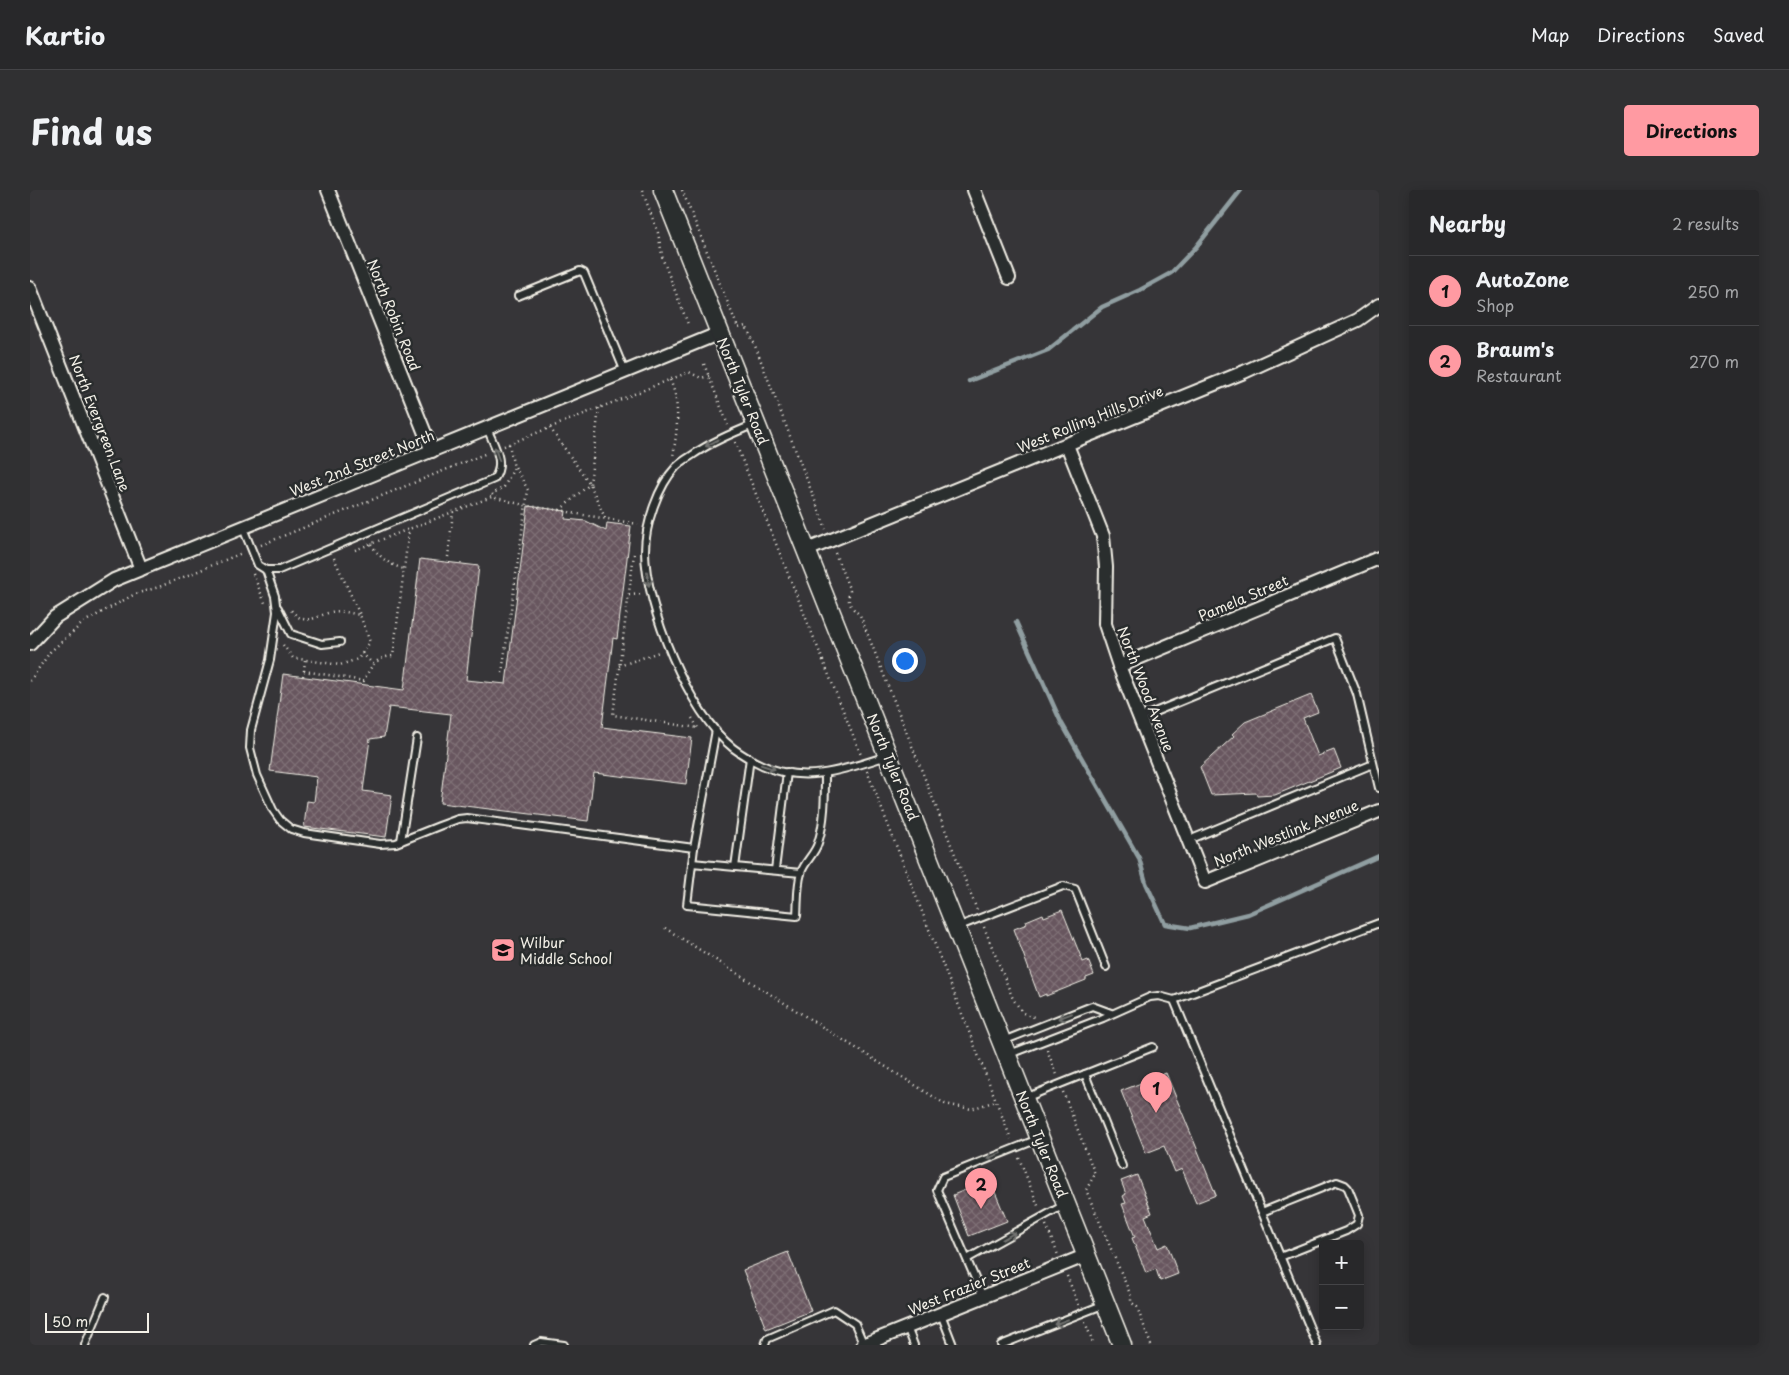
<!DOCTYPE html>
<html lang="en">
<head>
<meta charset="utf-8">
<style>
  body { margin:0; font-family:"Playpen Sans",sans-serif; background:#303032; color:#f1f3f6 }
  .controls { position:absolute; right:15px; bottom:15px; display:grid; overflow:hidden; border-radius:5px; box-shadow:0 2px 12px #0003 }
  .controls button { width:45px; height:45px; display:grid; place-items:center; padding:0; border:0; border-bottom:1px solid #444447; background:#28282a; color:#f1f3f6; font:25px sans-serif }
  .scale { position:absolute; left:15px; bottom:12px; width:104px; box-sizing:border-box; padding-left:5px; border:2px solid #f4f1e8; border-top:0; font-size:14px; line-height:18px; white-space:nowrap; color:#f4f1e8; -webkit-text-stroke:4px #2a2d2e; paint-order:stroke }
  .you { position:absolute; left:874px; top:470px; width:18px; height:18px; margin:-12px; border:4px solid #fff; border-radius:50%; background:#1a73e8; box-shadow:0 0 0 8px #1a73e833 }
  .badge { display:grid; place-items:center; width:32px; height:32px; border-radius:50%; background:#ff9aa2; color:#111; font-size:16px; font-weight:700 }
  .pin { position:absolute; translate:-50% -41px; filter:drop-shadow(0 1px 2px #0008) }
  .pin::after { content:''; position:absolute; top:26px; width:18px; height:15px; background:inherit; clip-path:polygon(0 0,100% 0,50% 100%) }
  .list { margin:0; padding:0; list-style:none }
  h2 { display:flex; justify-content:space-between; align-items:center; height:65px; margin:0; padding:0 20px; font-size:21px }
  h2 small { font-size:16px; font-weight:400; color:#a5a6a8 }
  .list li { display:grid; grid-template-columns:32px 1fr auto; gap:15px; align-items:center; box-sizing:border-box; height:70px; padding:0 20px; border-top:1px solid #444447 }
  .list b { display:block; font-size:19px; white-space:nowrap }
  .list p { margin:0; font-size:16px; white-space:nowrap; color:#a5a6a8 }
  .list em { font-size:16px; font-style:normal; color:#a5a6a8 }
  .map { position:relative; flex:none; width:1349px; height:1155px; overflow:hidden; border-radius:5px }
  header { display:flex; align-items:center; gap:30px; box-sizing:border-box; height:70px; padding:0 25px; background:#28282a; border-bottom:1px solid #444447 }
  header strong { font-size:24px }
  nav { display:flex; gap:28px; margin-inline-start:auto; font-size:18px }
  .intro { display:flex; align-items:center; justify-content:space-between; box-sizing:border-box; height:120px; padding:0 30px }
  h1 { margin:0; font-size:35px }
  .button { padding:12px 22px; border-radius:5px; background:#ff9aa2; color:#111; font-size:18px; font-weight:700 }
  main { display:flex; gap:30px; padding:0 30px }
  aside { flex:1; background:#28282a; border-radius:5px; box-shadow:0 2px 12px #0003 }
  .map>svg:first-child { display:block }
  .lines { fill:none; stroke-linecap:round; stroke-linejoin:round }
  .stream { stroke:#909ea1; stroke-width:4.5 }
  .building { fill:url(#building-cross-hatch); stroke:#f4f1e8 }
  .service-casing { stroke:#f4f1e8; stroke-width:10 }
  .minor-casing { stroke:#f4f1e8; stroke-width:16 }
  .secondary-casing { stroke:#f4f1e8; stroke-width:21 }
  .path { stroke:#f4f1e8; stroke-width:2.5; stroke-dasharray:1 4; stroke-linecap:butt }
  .service { stroke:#2a2d2e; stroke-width:6 }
  .minor { stroke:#2a2d2e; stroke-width:12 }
  .secondary { stroke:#2a2d2e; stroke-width:18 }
  .oneway { stroke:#71726f }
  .labels { text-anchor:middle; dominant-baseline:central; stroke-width:5; stroke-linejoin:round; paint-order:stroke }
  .street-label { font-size:14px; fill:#f4f1e8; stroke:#2a2d2e }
  .poi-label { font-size:14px; fill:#f4f1e8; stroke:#2a2d2e; text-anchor:start }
</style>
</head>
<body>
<header>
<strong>Kartio</strong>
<nav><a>Map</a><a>Directions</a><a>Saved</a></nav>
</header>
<div class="intro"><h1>Find us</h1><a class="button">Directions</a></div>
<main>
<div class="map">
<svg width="1349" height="1155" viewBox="0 0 1349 1155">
  <defs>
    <pattern id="building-cross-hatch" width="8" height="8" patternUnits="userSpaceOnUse" patternTransform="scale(1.25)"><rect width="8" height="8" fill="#68565e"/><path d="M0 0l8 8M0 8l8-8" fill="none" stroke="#7e6f75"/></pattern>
  </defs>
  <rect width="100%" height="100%" fill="#363538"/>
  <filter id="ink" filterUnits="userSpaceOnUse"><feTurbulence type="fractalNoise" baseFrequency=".02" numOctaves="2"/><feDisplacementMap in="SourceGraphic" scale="10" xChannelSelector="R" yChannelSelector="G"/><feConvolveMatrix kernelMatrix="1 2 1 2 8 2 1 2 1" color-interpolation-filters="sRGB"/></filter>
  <g filter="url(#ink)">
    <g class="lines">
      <g class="stream">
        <polyline points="939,191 1018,160 1072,117 1110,100 1141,83 1166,57 1211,0"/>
        <polyline points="986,432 1031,532 1109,668 1116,693 1135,734 1160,738 1218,724 1349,666"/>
      </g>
    </g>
    <g class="building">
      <polygon points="498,316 536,321 535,329 556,331 576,341 577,333 601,336 587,449 583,448 572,537 662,548 656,594 564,583 558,631 410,613 421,524 359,517 354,547 340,549 333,601 362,605 356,647 274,637 277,611 284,612 287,587 240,581 253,484 374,500 390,369 449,376 436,490 476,494"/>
      <polygon points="1281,505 1288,522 1273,528 1288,566 1304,560 1311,578 1245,605 1227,606 1226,603 1181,605 1170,577 1204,546 1202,544 1215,532"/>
      <polygon points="1032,720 1053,772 1058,770 1064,785 1056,788 1056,790 1016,806 1016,804 1009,807 984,739 997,734 996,731 1013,724 1014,727"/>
      <polygon points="1136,883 1186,1005 1166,1013 1152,979 1145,982 1134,956 1116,963 1091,901"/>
      <polygon points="1107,985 1122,1023 1115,1026 1128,1058 1137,1054 1148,1084 1130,1091 1126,1079 1116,1083 1102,1048 1105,1047 1092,1014 1096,1013 1093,1006 1096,1004 1091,991"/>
      <polygon points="960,990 977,1031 939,1046 923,1005"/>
      <polygon points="758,1062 781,1121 736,1139 713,1080"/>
    </g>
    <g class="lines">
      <defs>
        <g id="service">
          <polyline points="488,106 550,81 554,83 595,182"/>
          <path d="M725,234c-22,9 -44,18 -64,32 -5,3 -11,7 -15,11 -18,19 -31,58 -31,84 0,55 44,163 88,197 8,6 20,13 29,17 42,20 85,4 125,-9"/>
          <path d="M213,338l15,37 8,5h13l215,-91c12,-17 0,-33 -7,-51"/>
          <polyline points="236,380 245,406 247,422 240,470 221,540 220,558 227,585 243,620 250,630 261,639 274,643 350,654 366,653 409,636 428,629 437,628 664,658 686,540"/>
          <polyline points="248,418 261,444 292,454 310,452"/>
          <polyline points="1110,528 1305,448 1327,504 1349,598"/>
          <polyline points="1159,650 1343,574"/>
          <polyline points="371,651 387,548"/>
          <path d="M664,658l-7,57 110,11c1,-14 0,-30 4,-43 3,-11 14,-19 17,-30 7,-22 7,-46 7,-70"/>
          <polyline points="662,673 771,683"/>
          <polyline points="705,677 720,568"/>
          <polyline points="745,680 757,582"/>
          <polyline points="927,737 1033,696 1045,699 1076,777"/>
          <polyline points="973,851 1062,816 1081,823"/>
          <polyline points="977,865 1073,828 1120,807 1129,806 1144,810"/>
          <polyline points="1055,884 1123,857"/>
          <polyline points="995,908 1055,884 1092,976"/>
          <polyline points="1232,1022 1307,992 1315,995 1318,998 1329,1025 1327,1034 1316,1041 1250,1067"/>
          <polyline points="937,1069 1034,1015"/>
          <polyline points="953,1107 907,1000 913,987 1008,949"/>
          <polyline points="911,1124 923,1155"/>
          <polyline points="877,1137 884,1155"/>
          <polyline points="55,1155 75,1107"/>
          <polyline points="504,1155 511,1152 534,1155"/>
          <polyline points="735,1155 737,1149 804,1120 825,1134 834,1155"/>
          <polyline points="971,1155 1075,1114"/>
          <polyline points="1287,1155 1144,810 1349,733"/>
        </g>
        <g id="minor">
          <polyline points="298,0 402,261"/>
          <polyline points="944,0 979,88"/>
          <polyline points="0,98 111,379"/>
          <polyline points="1037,255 1073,346 1076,377 1075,434 1089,476 1175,692 1349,621"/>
          <polyline points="777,360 1214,182 1328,130 1349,115"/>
          <polyline points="0,454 25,427 84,390 690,143"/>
          <polyline points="1089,476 1349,368"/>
          <polyline points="833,1155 1057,1065"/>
        </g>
        <polyline id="secondary" points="633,0 1092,1155"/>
      </defs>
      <use href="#service" class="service-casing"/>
      <use href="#minor" class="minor-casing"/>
      <use href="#secondary" class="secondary-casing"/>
      <g class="path">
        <polyline points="612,0 628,43 633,70 658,134"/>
        <polyline points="652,0 708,138 716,136 724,153 796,339"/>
        <polyline points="674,174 698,235"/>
        <path d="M640,190c11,24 7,51 3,76"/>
        <polyline points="520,238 560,294 575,328"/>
        <polyline points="705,252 831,565"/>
        <polyline points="479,254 484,278 474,297 462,304 466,308 498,316 536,321 542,323 608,334"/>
        <polyline points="474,256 659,182 671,188 679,186"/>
        <polyline points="530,320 560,294 569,218"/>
        <path d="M341,354c9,14 17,20 33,25"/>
        <polyline points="231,355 457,263"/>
        <polyline points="325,360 464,306"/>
        <path d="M805,363l15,38c-4,12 2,17 10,24l117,295"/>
        <polyline points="604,364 583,525 668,538"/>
        <polyline points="418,367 423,322"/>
        <polyline points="304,368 330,425"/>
        <polyline points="223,384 235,413"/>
        <polyline points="599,405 613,404"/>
        <path d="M253,455l10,13 47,7 18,-6 12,-17 -10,-27c-10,-2 -19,-5 -29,-3 -17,5 -26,15 -40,-2"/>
        <polyline points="332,463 343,474"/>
        <polyline points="589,476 629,462"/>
        <polyline points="274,481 275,470"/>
        <polyline points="472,483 498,300 484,275"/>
        <path d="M273,486l1,-5 60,10c6,-15 13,-24 29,-25l16,-127"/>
        <polyline points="0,491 20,462 54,432 105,404 129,397 212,363"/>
        <polyline points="662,528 668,538"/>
        <polyline points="837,581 981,949"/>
        <polyline points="954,737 983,809 993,823 1004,827 1005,829"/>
        <polyline points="635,738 915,914 941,919 966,911"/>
        <polyline points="1017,860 1027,885"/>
        <polyline points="1033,902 1065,984 1056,1000 1101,1106 1101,1112 1107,1117 1121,1155"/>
        <polyline points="989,968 1009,1018"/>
        <polyline points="1016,1035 1028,1065"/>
        <polyline points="1037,1086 1049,1116"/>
        <polyline points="1055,1132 1064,1155"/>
      </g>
      <use href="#service" class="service"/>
      <use href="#minor" class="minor"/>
      <use href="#secondary" class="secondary"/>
    </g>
    <defs><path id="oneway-shaft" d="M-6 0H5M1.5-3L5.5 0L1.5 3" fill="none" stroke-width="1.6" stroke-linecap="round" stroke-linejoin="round" transform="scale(1.25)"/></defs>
    <g class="oneway">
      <use href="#oneway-shaft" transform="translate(682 253) rotate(152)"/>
      <use href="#oneway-shaft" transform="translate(467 264) rotate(-109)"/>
      <use href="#oneway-shaft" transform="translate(618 389) rotate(82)"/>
      <use href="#oneway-shaft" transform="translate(738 577) rotate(18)"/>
      <use href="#oneway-shaft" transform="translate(1035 826) rotate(159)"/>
      <use href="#oneway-shaft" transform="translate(964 966) rotate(158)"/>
      <use href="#oneway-shaft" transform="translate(979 1046) rotate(-29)"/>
      <use href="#oneway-shaft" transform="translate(1031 1132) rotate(159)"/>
    </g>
  </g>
  <defs>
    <symbol id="school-square" viewBox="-11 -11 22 22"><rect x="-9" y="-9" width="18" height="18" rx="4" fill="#ff9aa2" stroke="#2a2d2e"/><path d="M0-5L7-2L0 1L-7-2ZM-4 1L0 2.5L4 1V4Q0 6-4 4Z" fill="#111"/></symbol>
  </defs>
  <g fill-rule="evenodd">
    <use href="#school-square" x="459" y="746" width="28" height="28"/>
  </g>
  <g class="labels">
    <g class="street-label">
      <text transform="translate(364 125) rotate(68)">North Robin Road</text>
      <text transform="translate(713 201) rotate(68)">North Tyler Road</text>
      <text transform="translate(1060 229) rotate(-22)">West Rolling Hills Drive</text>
      <text transform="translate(70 233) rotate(69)">North Evergreen Lane</text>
      <text transform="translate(332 273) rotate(-22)">West 2nd Street North</text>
      <text transform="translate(1213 408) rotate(-23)">Pamela Street</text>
      <text transform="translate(1116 499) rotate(69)">North Wood Avenue</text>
      <text transform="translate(863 577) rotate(68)">North Tyler Road</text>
      <text transform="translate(1256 643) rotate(-22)">North Westlink Avenue</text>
      <text transform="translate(1012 954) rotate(68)">North Tyler Road</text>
      <text transform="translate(939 1096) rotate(-22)">West Frazier Street</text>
    </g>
    <g class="poi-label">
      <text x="490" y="752">Wilbur<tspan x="490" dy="16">Middle School</tspan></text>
    </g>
  </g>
</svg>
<div class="controls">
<button>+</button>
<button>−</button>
</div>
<div class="scale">50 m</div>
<div class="you"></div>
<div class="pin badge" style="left:1126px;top:923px">1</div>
<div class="pin badge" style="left:951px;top:1019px">2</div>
</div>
<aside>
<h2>Nearby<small>2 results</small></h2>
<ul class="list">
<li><span class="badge">1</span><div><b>AutoZone</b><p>Shop</p></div><em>250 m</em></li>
<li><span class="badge">2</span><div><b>Braum's</b><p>Restaurant</p></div><em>270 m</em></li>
</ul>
</aside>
</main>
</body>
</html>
